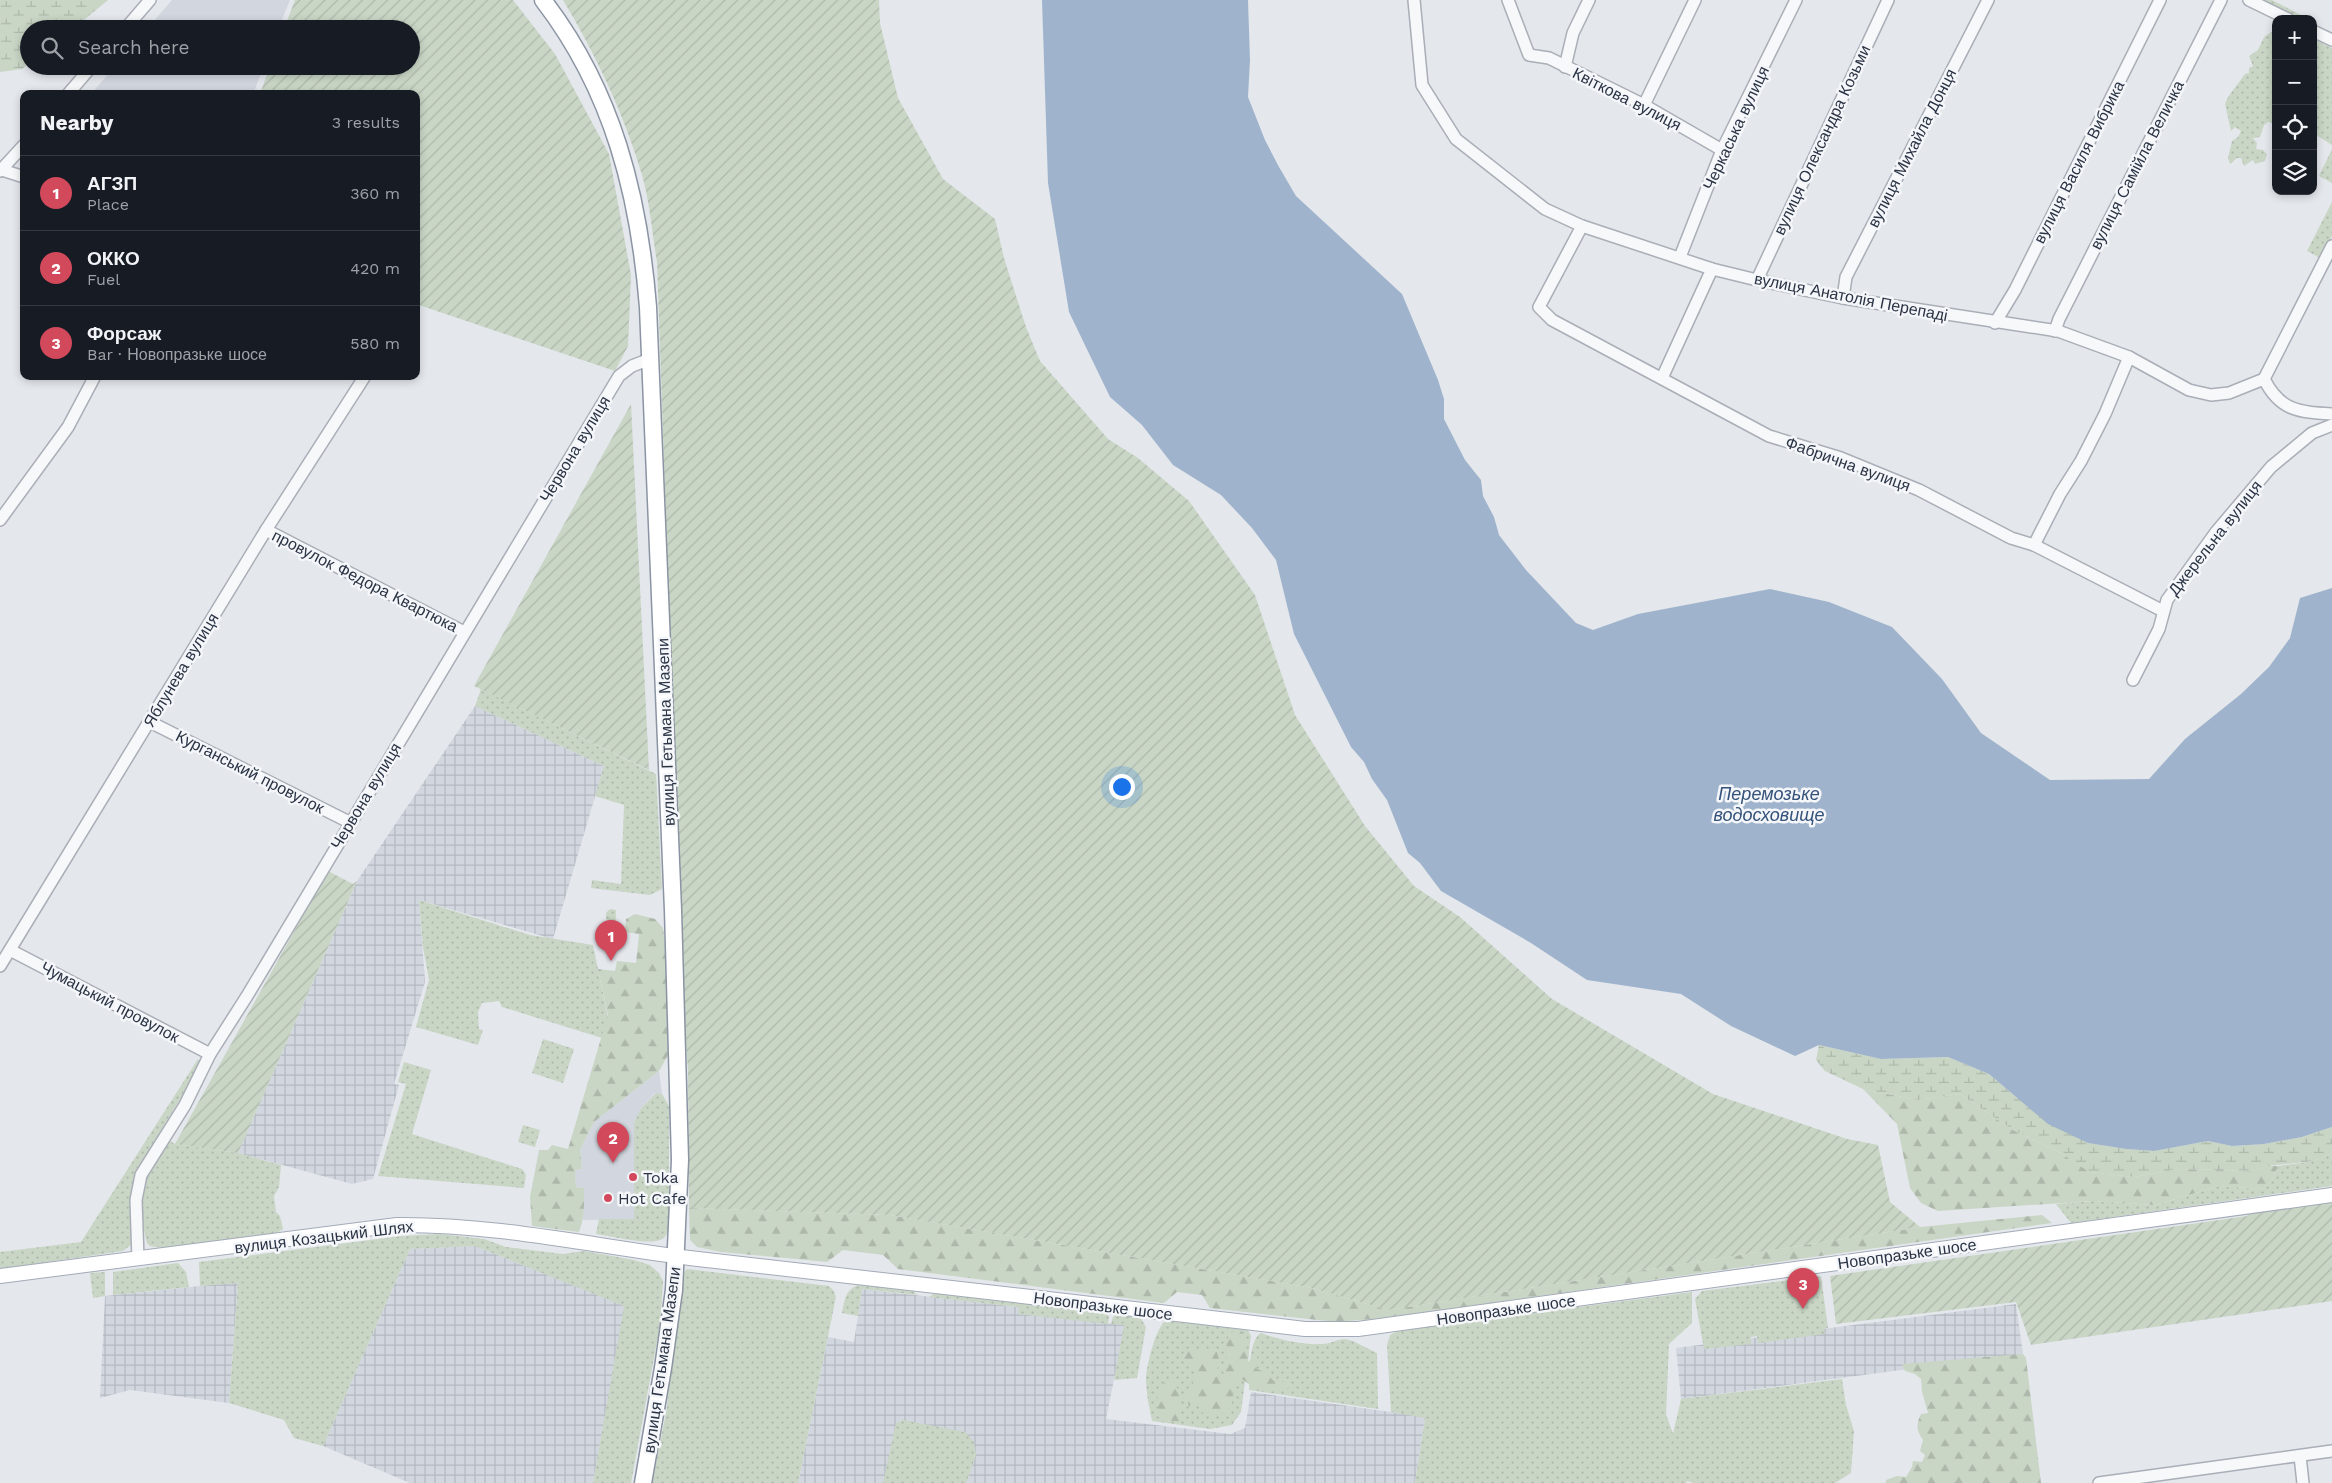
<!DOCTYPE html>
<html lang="en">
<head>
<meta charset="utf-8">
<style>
  body { margin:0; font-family:"Work Sans",sans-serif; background:#20242c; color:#f1f3f6 }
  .controls { position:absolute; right:15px; top:15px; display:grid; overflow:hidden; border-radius:10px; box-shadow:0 2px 8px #0003 }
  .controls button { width:45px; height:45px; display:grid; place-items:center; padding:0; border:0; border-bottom:1px solid #363941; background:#171b24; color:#f1f3f6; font:25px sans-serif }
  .you { position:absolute; left:1121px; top:786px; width:18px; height:18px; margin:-12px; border:4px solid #fff; border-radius:50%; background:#1a73e8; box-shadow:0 0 0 8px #1a73e833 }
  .badge { display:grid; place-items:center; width:32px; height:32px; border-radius:50%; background:#d1495b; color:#fff; font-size:16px; font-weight:700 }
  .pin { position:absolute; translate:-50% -41px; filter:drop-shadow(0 1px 2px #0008) }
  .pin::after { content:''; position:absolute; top:26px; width:18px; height:15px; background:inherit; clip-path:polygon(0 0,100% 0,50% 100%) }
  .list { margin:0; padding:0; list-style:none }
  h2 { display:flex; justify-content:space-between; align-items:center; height:65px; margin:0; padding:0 20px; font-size:21px }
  h2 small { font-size:16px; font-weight:400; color:#9ea1a6 }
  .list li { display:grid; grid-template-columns:32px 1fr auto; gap:15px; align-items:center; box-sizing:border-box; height:75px; padding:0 20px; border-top:1px solid #363941 }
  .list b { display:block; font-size:19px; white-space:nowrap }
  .list p { margin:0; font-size:16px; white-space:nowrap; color:#9ea1a6 }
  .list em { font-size:16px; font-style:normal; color:#9ea1a6 }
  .icon { flex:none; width:28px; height:28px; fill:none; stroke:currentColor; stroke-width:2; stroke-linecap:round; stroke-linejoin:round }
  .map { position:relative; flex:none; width:2332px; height:1483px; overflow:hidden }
  .search { position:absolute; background:#171b24; box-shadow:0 2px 8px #0003; left:20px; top:20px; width:400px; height:55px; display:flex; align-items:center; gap:12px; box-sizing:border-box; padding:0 18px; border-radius:28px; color:#9ea1a6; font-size:19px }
  .panel { position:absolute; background:#171b24; box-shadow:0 2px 8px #0003; left:20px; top:90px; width:400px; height:290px; border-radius:10px }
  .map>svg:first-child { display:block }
  .built { fill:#d2d6de }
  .industrial { fill:url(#industrial-grid) }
  .grass { fill:url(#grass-dots) }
  .forest { fill:url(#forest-firs) }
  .wetland { fill:url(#wetland-marsh) }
  .garden { fill:url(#garden-furrows) }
  .water { fill:#9fb4cc }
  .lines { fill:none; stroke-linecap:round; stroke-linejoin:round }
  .minor-casing { stroke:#a9aeb7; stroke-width:14 }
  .major-casing { stroke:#a3abb8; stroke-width:16 }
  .highway-casing { stroke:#8b94a3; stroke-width:19 }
  .minor { stroke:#f7f8fa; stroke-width:11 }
  .major { stroke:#fff; stroke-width:14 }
  .highway { stroke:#fff; stroke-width:16 }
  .poi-dot { fill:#d1495b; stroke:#f4f6f9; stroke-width:2 }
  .labels { text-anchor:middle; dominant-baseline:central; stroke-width:5; stroke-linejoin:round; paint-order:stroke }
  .street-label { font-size:16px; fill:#2b3445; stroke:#f4f6f9 }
  .poi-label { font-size:16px; fill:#2b3445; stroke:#f4f6f9; text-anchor:start }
  .water-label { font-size:18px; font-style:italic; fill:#34527a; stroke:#f4f6f9 }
</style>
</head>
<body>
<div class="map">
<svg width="2332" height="1483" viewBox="0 0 2332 1483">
  <defs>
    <pattern id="industrial-grid" width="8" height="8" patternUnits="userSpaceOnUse" patternTransform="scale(1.25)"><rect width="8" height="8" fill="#d2d6de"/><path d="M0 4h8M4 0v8" fill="none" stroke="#b4b8c0"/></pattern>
    <pattern id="grass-dots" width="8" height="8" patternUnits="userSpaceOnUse" patternTransform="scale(1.25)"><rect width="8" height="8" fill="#c9d6c5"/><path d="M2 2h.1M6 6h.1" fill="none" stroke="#adb8ab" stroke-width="1.8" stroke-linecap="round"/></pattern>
    <pattern id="forest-firs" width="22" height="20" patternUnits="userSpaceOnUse" patternTransform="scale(1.25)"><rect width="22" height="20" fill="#c9d6c5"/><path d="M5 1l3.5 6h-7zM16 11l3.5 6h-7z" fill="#adb8ab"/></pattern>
    <pattern id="wetland-marsh" width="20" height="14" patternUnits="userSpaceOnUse" patternTransform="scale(1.25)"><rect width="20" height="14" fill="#c9d6c5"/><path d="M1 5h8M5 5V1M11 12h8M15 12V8" fill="none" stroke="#adb8ab"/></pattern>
    <pattern id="garden-furrows" width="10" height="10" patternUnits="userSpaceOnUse" patternTransform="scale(1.25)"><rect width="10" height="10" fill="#c9d6c5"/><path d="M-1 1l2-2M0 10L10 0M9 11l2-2" fill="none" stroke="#adb8ab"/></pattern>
  </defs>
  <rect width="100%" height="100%" fill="#e4e7ec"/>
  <g class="built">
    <polygon points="172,0 290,0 278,29 147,29"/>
    <polygon points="115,66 264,66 253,94 91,94"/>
    <polygon points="659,1071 662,1094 655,1093 641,1108 634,1123 634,1219 583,1220 584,1188 576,1187 575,1170 582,1169 580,1150 594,1122"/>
  </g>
  <g class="industrial">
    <polygon points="475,706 604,766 553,939 419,900 425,982 394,1084 399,1085 373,1179 352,1184 238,1153 357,881"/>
    <polygon points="475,1246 625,1306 593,1483 410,1483 323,1446 410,1249"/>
    <polygon points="238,1282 229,1403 130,1390 100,1398 105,1296"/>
    <polygon points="862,1289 1019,1307 1019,1314 1125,1325 1106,1419 1230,1434 1245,1428 1251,1392 1425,1417 1415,1483 798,1483 828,1337 854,1342"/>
    <polygon points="2016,1304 2023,1354 1681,1399 1676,1348"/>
  </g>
  <g class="grass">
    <polygon points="2258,0 2272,0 2309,19 2295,19"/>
    <polygon points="2274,30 2276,30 2276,124 2268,122 2264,125 2260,137 2253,138 2257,143 2256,149 2263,150 2267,154 2265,161 2255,164 2253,160 2244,166 2241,158 2237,158 2230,164 2228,158 2232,141 2238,137 2241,131 2235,127 2231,131 2225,104 2228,97 2245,74 2249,73 2249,68 2253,66 2249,56 2258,50 2264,37"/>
    <polygon points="2313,39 2332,48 2332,145 2313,133"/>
    <polygon points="2332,149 2332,183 2319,176"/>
    <polygon points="2332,202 2332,236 2320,258 2307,251"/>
    <polygon points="481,689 656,774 662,889 650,895 591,888 592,880 621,884 624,805 595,796 604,766 475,706"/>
    <polygon points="419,900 530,935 593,945 608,1017 602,1038 502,1007 499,1001 482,1003 478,1012 479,1029 483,1030 478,1045 416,1027 429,980 423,947"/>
    <polygon points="610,909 616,910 615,938 610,937 611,921 606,919 606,913"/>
    <polygon points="543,1039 574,1049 563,1083 532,1073"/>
    <polygon points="198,1059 202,1063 138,1168 131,1198 132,1244 123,1251 0,1269 0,1252 81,1242"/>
    <polygon points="404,1062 431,1070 412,1134 522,1169 526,1175 524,1188 378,1176 406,1084 398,1082"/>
    <path d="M656,1093l6,1 7,12v122c-2,6 -3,10 -9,12 -15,5 -49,-4 -64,-6l3,-15h35v-96l7,-15z"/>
    <polygon points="523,1125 540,1130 535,1147 518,1142"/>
    <path d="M167,1139l8,5 63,9 43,12 -2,22 -5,9 2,16 4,4 3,13 -6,4 -115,15 -12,-2 -3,-3c-13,-52 -5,-60 20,-104z"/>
    <polygon points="2332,1153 2332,1186 2071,1223 2056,1204 2093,1201 2155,1205 2219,1186 2263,1189 2272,1180 2278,1166 2314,1161"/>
    <polygon points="440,1234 484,1239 506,1247 563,1254 584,1251 634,1260 650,1265 659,1273 663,1281 660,1325 631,1483 593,1483 624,1306 475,1246 410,1249 323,1446 294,1438 284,1420 229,1403 238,1283 200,1286 199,1262 401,1236"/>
    <polygon points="178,1263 186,1272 189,1287 113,1295 113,1272"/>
    <polygon points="687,1269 829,1286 834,1291 836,1297 798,1483 652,1483 666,1413 680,1287 683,1273"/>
    <polygon points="105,1272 105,1296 93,1298 90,1273"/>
    <polygon points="1821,1276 1828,1328 1824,1329 1825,1334 1758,1343 1757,1336 1751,1337 1751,1344 1704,1349 1695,1299 1702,1291"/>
    <path d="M861,1284l50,6 7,5 -56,-6 -4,27 -16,-3c3,-14 3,-24 19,-29z"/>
    <polygon points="1692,1292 1692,1323 1669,1344 1666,1414 1673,1434 1681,1399 1842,1379 1846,1405 1854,1431 1851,1473 1835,1483 1695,1483 1687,1481 1686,1483 1415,1483 1425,1418 1391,1412 1387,1345 1390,1335 1398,1331"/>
    <polygon points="935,1293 1106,1312 1109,1317 1108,1324 1018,1314 1019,1307 929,1297"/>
    <polygon points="1116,1314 1140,1317 1146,1327 1137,1378 1114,1380 1124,1325 1111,1324 1113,1317"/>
    <path d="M1167,1320l79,7 5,9 -10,76 -9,13 -22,4 -58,-8c-3,-14 -6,-29 -6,-44 1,-13 10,-52 21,-57z"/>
    <path d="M1261,1333c19,7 41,12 61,11 8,0 16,-5 23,-5 11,2 21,9 32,14l1,56 -129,-19c1,-16 -1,-49 12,-57z"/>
    <polygon points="903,1420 965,1432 974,1442 976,1455 966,1483 883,1483 896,1423"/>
  </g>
  <g class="forest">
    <path d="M635,914l20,5 8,9 4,29 1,98 -9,16 -65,51 -14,28 2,19 -7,1 1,17 8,1c0,15 1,29 -5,44l-47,-6 -2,-29 9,-47h9l4,-5 16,4 40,-134 -10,-46 17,2 2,-10 19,2 3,-29 -14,-2 1,-13z"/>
    <polygon points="1863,1089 1917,1100 1960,1094 2013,1130 2061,1153 2090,1172 2134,1177 2179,1169 2253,1171 2268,1166 2278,1166 2272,1180 2263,1189 2219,1186 2155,1205 2093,1201 1938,1211 1921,1203 1910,1188 1897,1124"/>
    <polygon points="689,1208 890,1215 1312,1288 1388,1310 1920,1227 2042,1215 2052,1223 1385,1318 1336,1322 1210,1308 1202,1295 1177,1292 1164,1303 898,1269 883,1255 843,1250 827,1262 721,1252 697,1247 690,1240"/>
    <path d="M1234,1331h7l7,13 -2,4 3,4 -1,10 7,-7 4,5 -4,8 14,6c3,9 9,8 18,8l2,6 -6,1 -1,-2 -5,3 -4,-3 -3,4 -6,-2 -6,2 -16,-12 -8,8 -2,16 -8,11 -6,-2 -9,4 -9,-5 -1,-5 -8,-2 -2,3 -3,-11 7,-10v-9l4,-4 -4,-1 -3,-10 -7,-2v-6l8,-6 26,4 3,12 -3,5 2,11 5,-2 -1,-11 4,-3c1,-11 -5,-26 7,-33z"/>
    <path d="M2023,1354l3,4 15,125h-155v-3l11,-4 9,1 6,-10 1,-6 9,1 3,-7 -5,-4 3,-11c-7,-10 -7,-15 -2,-26l7,-1 -6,-21 -1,-13 -6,-5 -10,-3 -3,-7z"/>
    <polygon points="1167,1379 1173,1381 1181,1395 1178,1403 1181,1407 1179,1410 1182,1415 1181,1422 1160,1419 1157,1394"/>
  </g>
  <g class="wetland">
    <polygon points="0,0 108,0 73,29 29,29 29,64 22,69 0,72"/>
    <polygon points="1819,1045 1881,1059 1948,1057 1989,1074 2017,1098 2088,1143 2126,1149 2153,1151 2208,1141 2232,1146 2264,1144 2302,1137 2332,1127 2332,1153 2314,1161 2268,1166 2253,1171 2179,1169 2134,1177 2089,1172 2061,1153 2013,1130 1960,1094 1917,1100 1863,1089 1825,1071 1816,1060"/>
  </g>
  <g class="garden">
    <polygon points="295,0 513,0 555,54 609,154 631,275 628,346 615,371 416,304 416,94 260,94 270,66 411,66 411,29 284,29"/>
    <path d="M563,0h316l1,23 18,75 45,81 52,40 9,39 22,69 14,34 68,78 30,19 51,43 66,94 40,120 70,111 49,60 46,31 92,82 161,95 134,45 31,6 12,57 30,25 -532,83 -76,-22 -422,-73 -201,-7 -1,-139 -5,-56 -26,-751c-5,-29 -7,-59 -15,-87 -18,-61 -46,-120 -79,-175z"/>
    <polygon points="631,404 649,770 474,686"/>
    <polygon points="328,871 353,884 357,881 238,1153 175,1144"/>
    <polygon points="2332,1202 2332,1301 2031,1345 2016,1302 1836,1324 1830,1276 2247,1216 2252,1212"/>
  </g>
  <polygon class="water" points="1042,0 1248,0 1250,60 1248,97 1265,140 1279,167 1296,196 1402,294 1438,380 1444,399 1444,419 1465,460 1481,480 1483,496 1494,517 1499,535 1526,570 1576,623 1593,630 1638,614 1770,589 1829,602 1892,627 1942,679 1981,733 2050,780 2149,779 2185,739 2241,694 2269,667 2290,638 2300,598 2332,588 2332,1127 2302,1137 2264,1144 2232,1146 2208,1141 2154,1151 2126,1149 2088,1143 2048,1124 1989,1074 1948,1057 1881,1059 1819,1045 1795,1056 1731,1026 1681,994 1587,980 1531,943 1441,891 1420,863 1408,853 1387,800 1372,779 1364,762 1351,747 1294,634 1276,560 1252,528 1221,495 1173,465 1142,425 1110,397 1069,312 1048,183"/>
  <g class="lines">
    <defs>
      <g id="minor">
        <polyline points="1414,0 1422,85 1456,139 1545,209 1582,226 1712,269 1757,280 1843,298 2058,331 2129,357 2189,390 2211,395 2229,393 2264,379 2332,246"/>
        <polyline points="1508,0 1529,55 1549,58 1644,105 1722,150"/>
        <polyline points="2249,0 2288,19"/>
        <polyline points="125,29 150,0"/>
        <polyline points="2313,31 2332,40"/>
        <polyline points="1565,67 1573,33 1589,0"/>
        <polyline points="68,94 92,66"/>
        <polyline points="1644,105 1695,0"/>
        <polyline points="2,170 24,177"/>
        <polyline points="0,171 24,145"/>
        <polyline points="1582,226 1539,307 1552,320 1769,436 1841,458 1919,490 2011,538 2034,545 2163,611"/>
        <polyline points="1680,257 1722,150 1796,0"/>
        <polyline points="1757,280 1888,0"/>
        <polyline points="1843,298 1846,277 1988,0"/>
        <polyline points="1995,323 2015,290 2160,0"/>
        <polyline points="2055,331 2059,319 2221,0"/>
        <polyline points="1662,378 1712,269"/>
        <path d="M2264,379c16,32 35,33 68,35"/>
        <polyline points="0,520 68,427 95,376"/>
        <polyline points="266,530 464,632"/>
        <polyline points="2034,545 2060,494 2081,461 2105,414 2129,357"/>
        <polyline points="2133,680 2159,629 2167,600 2216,532 2271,467 2312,433 2332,425"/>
        <polyline points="150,722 351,823"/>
        <polyline points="10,950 210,1054"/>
        <polyline points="0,966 266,530 365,376"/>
        <polyline points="138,1259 136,1200 141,1175 185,1105 210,1054 247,996 619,376 632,366 650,359"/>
        <polyline points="2300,1456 2303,1483"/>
        <polyline points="2099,1483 2332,1451"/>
      </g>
      <path id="major" d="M0,1276l397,-51c101,-1 201,22 301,34 202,23 405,46 607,70h53l974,-134"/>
      <path id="highway" d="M543,0c70,91 96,195 105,307l25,603 7,250 -6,130 -11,78 -20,115"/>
    </defs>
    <use href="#minor" class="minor-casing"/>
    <use href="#major" class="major-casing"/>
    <use href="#highway" class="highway-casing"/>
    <use href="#minor" class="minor"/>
    <use href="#major" class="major"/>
    <use href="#highway" class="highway"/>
  </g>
  <g class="poi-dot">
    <circle cx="633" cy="1177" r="5"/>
    <circle cx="608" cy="1198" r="5"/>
  </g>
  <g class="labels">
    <g class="street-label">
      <text transform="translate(1627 99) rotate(27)">Квіткова вулиця</text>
      <text transform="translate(1736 128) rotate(-65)">Черкаська вулиця</text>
      <text transform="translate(1822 140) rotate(-65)">вулиця Олександра Козьми</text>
      <text transform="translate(1912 148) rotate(-63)">вулиця Михайла Донця</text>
      <text transform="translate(2079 162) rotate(-63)">вулиця Василя Вибрика</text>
      <text transform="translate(2137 165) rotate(-63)">вулиця Самійла Величка</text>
      <text transform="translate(1851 297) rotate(11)">вулиця Анатолія Перепаді</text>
      <text transform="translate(575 449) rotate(-59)">Червона вулиця</text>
      <text transform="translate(1848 464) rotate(20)">Фабрична вулиця</text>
      <text transform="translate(2215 538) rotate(-52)">Джерельна вулиця</text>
      <text transform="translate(365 581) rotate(27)">провулок Федора Квартюка</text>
      <text transform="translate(181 670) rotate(-59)">Яблунева вулиця</text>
      <text transform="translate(666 732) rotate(-92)">вулиця Гетьмана Мазепи</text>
      <text transform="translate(250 772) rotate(27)">Курганський провулок</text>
      <text transform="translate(366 796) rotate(-59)">Червона вулиця</text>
      <text transform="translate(110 1002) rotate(28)">Чумацький провулок</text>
      <text transform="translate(324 1237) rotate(-7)">вулиця Козацький Шлях</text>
      <text transform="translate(1907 1254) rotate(-8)">Новопразьке шосе</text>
      <text transform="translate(1103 1306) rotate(7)">Новопразьке шосе</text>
      <text transform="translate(1506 1310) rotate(-8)">Новопразьке шосе</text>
      <text transform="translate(662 1360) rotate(-82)">вулиця Гетьмана Мазепи</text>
    </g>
    <g class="poi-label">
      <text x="643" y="1177">Toka</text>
      <text x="618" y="1198">Hot Cafe</text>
    </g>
    <g class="water-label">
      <text x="1769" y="793">Перемозьке<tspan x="1769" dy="21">водосховище</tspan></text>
    </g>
  </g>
</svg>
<div class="controls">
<button>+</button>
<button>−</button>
<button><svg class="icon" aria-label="locate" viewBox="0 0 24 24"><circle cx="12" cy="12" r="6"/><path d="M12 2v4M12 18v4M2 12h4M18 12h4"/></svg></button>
<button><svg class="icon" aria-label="layers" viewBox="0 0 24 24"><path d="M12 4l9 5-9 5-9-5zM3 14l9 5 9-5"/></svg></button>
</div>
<div class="you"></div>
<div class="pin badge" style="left:611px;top:961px">1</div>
<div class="pin badge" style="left:613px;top:1163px">2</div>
<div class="pin badge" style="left:1803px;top:1309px">3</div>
<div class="search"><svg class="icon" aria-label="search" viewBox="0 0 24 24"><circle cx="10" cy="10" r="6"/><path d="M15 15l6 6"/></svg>Search here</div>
<section class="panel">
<h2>Nearby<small>3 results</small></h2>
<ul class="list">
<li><span class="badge">1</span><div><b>АГЗП</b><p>Place</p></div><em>360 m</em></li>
<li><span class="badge">2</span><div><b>ОККО</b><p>Fuel</p></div><em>420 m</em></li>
<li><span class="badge">3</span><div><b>Форсаж</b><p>Bar · Новопразьке шосе</p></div><em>580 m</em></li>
</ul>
</section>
</div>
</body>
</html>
